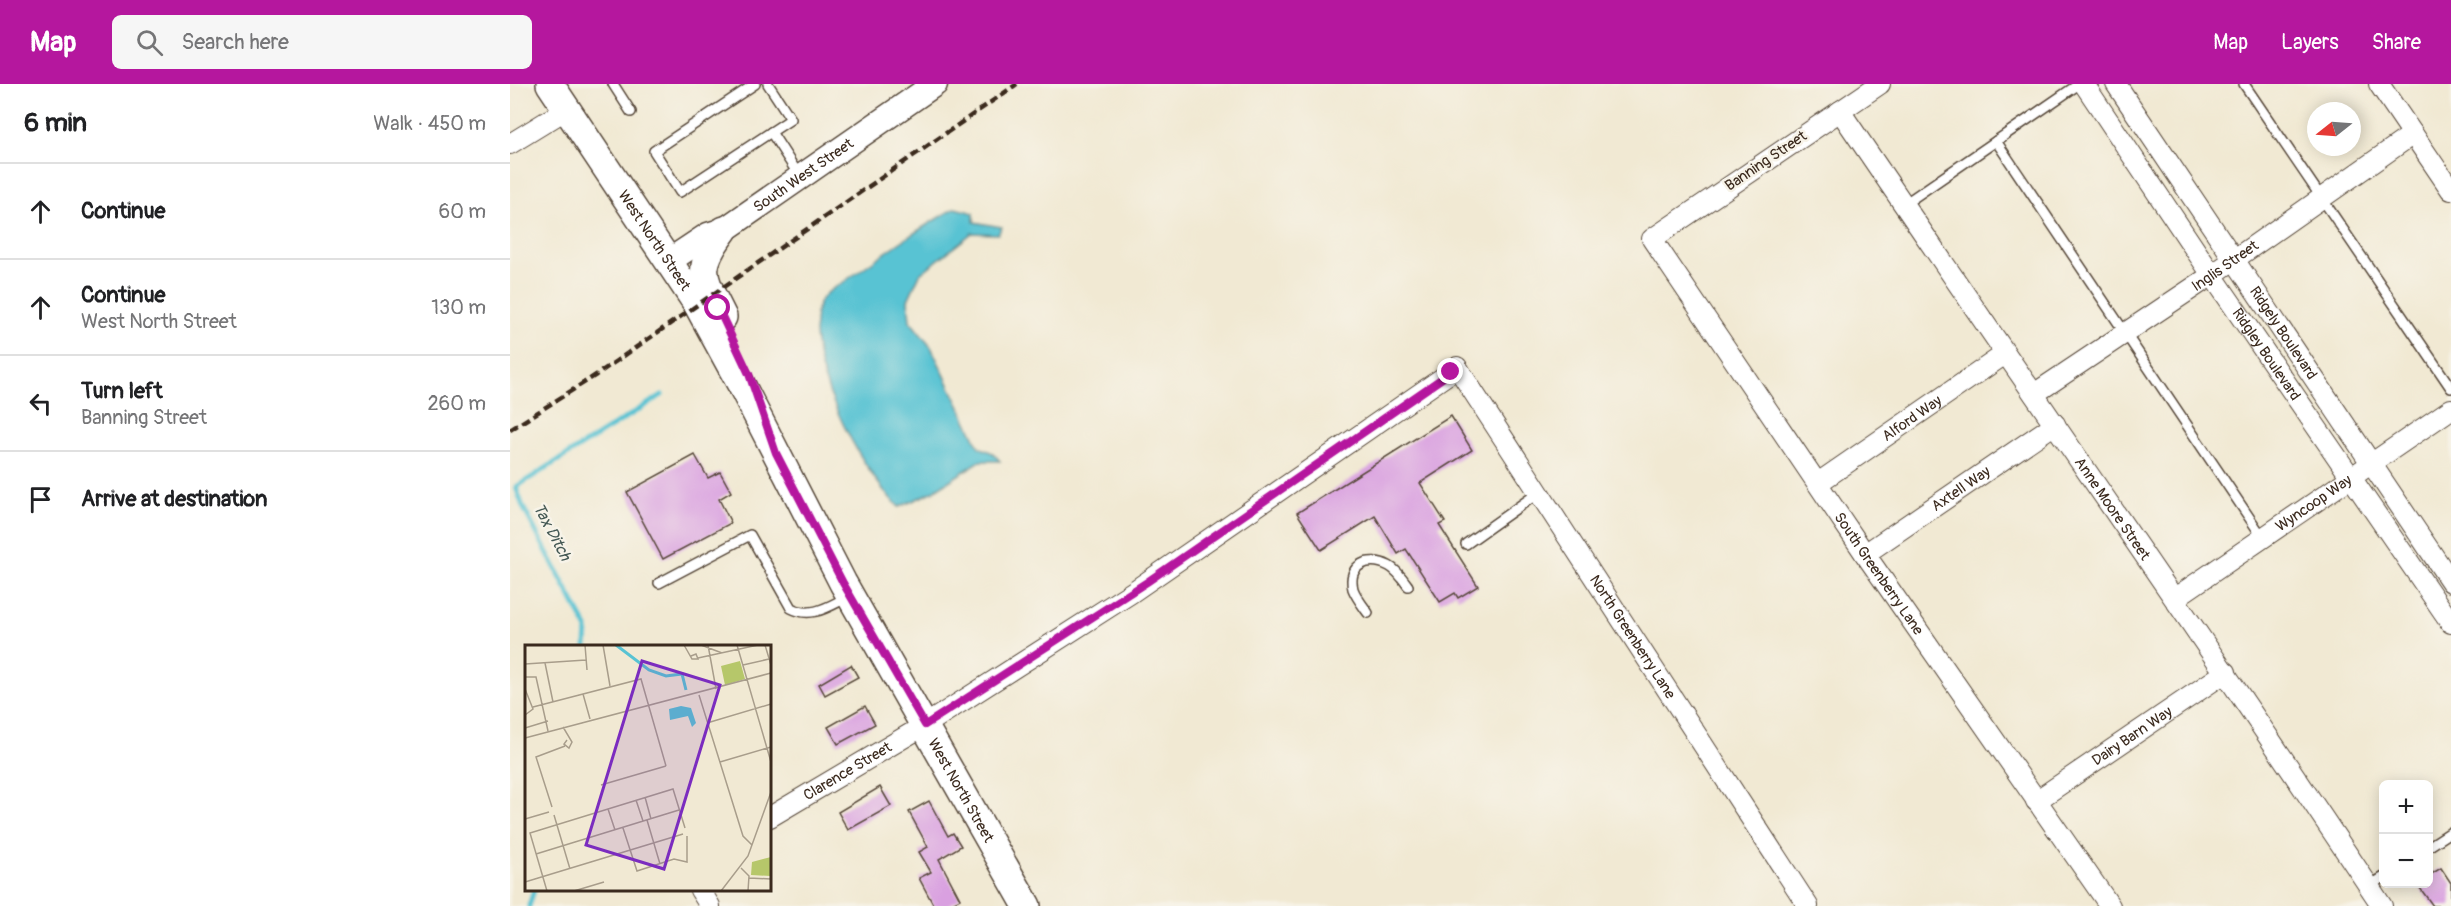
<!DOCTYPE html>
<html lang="en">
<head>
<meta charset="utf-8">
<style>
  body { margin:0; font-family:Pangolin,sans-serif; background:#f6f6f6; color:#202124 }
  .controls { position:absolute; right:18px; bottom:18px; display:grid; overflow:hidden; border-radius:9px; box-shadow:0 3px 15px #0003 }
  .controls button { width:54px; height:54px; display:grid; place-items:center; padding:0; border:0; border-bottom:2px solid #e0e0e0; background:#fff; color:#202124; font:30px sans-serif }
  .compass { position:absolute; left:1797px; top:18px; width:54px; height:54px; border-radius:50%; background:#fff; box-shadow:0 3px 15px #0003; rotate:253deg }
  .stop { position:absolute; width:18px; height:18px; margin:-14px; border:4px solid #b5179e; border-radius:50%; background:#fff }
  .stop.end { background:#b5179e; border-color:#fff; box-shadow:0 2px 6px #0008 }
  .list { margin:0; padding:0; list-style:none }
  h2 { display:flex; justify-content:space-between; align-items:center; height:78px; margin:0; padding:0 24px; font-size:26px }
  h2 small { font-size:20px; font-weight:400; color:#757577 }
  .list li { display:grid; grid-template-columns:39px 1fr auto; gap:18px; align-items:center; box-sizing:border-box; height:96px; padding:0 24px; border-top:2px solid #e0e0e0 }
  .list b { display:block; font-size:22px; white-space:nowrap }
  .list p { margin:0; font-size:20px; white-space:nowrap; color:#757577 }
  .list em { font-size:20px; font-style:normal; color:#757577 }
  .icon { flex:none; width:33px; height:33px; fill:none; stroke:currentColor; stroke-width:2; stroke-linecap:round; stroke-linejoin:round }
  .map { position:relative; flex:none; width:1941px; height:822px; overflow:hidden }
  header { display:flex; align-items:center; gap:36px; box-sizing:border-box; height:84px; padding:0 30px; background:#b5179e; color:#fff }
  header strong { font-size:28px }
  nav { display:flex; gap:33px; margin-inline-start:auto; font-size:21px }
  .search { width:420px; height:54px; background:#f6f6f6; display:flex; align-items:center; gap:15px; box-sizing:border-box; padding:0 21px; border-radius:9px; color:#757577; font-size:22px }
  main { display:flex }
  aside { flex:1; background:#fff }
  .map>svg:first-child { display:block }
  .water { fill:#58c3d3; stroke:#4a7678; stroke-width:1.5 }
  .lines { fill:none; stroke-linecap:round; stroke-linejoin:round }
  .stream { stroke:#58c3d3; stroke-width:5 }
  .building { fill:#d9a0e0 }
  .service-casing { stroke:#564739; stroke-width:12 }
  .minor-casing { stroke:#564739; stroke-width:22 }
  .tertiary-casing { stroke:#564739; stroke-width:27 }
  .secondary-casing { stroke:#564739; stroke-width:30 }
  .service { stroke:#fff; stroke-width:9 }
  .minor { stroke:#fff; stroke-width:20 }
  .tertiary { stroke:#fff; stroke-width:24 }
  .secondary { stroke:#fff; stroke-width:27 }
  .rail { stroke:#3b2a1e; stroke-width:4.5; stroke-dasharray:9 4.5; stroke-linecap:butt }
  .route { stroke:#b5179e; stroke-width:8 }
  .labels { text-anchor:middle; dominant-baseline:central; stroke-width:5; stroke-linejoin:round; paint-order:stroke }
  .street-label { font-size:15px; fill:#3b2a1e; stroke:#f7f3e8 }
  .water-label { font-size:16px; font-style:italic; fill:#445854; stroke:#f7f3e8 }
  .inset-river { fill:none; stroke:#58c3d3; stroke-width:3 }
  .inset-road { fill:none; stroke:#a89d8b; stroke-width:1.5 }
  .view { fill:#7b2cbf; fill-opacity:0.15; stroke:#7b2cbf; stroke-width:3 }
  .inset-edge { fill:none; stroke:#3b2a1e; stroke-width:3 }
</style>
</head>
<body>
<header>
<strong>Map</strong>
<div class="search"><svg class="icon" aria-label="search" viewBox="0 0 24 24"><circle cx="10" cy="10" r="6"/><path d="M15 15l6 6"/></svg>Search here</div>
<nav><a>Map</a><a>Layers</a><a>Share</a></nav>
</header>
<main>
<aside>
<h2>6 min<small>Walk · 450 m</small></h2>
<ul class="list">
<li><svg class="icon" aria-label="ahead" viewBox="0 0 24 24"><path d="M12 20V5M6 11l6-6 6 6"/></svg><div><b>Continue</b></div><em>60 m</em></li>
<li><svg class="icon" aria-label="ahead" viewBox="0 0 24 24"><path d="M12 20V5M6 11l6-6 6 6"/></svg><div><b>Continue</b><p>West North Street</p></div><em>130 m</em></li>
<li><svg class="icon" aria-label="left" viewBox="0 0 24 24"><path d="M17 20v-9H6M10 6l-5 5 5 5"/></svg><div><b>Turn left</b><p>Banning Street</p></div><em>260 m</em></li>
<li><svg class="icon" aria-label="arrive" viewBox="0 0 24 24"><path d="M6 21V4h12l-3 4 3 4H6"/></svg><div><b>Arrive at destination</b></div></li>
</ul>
</aside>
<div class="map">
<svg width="1941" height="822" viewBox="0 0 1941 822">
  <rect width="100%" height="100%" fill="#f7f3e8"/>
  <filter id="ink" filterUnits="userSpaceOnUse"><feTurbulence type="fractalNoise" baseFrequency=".0167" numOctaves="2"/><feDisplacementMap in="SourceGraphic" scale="12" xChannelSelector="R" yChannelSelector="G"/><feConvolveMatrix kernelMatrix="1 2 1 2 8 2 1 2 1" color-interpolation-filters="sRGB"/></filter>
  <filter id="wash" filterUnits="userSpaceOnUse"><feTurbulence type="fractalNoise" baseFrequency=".008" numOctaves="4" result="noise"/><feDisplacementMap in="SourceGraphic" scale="24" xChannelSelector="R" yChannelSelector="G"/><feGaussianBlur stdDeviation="1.35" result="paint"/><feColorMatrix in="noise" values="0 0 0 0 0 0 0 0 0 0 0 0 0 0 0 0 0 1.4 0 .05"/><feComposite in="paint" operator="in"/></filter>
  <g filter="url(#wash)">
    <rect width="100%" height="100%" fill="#f1e9d3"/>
    <path class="water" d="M445,124l19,5v9l28,5 -4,7 -26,-1 -52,41 -12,26 2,21 21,26 48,100 14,6 7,8h-20l-48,31 -33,15c-37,-34 -103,-156 -79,-206 4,-9 20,-16 28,-22 35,-25 70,-50 107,-71z"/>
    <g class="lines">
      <g class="stream">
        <polyline points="76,562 77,544 13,423 6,403 152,311"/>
        <polyline points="19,822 24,806"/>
      </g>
    </g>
    <g id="blocks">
      <g class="building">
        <polygon points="941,332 962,366 910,399 935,438 929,441 968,502 948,514 945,509 930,518 896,465 888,470 865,432 811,466 787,429"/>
        <polygon points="185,371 198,394 210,388 221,408 209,415 221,439 153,475 117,408"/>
        <polygon points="341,581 348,593 315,611 309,600"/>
        <polygon points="355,622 365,640 328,660 318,643"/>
        <polygon points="370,703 381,722 338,746 328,728"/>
        <polygon points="419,717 438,752 443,749 451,762 429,775 450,815 437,822 424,822 409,794 421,788 409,768 418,763 399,728"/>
        <polygon points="1931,784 1941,799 1941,822 1923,822 1907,800 1918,800 1918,792"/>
      </g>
    </g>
  </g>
  <g filter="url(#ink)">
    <use href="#blocks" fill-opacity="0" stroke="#564739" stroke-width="1.5"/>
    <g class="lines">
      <defs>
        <g id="service">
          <polyline points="103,0 121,28"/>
          <polyline points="245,0 144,67 170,108 281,35 258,0"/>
          <polyline points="1734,0 1941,304"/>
          <polyline points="261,48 290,93"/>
          <polyline points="1486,57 1753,454"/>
          <polyline points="1393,121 1569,0"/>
          <polyline points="956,460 1021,414"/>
          <path d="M149,499l91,-48 41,73c21,11 38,-2 57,-11"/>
          <path d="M858,529c-5,-7 -12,-16 -15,-24 -6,-25 16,-33 36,-23 8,4 14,13 19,20"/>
          <polyline points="1918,763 1941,748"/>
          <polyline points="1859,802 1874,793"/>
        </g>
        <g id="minor">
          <path id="s1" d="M1370,0l-228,155 213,315 245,352"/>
          <path id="s2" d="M1574,0l128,191 239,348"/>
          <path id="s3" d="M1606,0l335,498"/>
          <polyline points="1869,0 1941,106"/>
          <path id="s4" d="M1330,27c180,266 365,528 542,795"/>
          <polyline points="0,60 57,25"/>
          <path id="s5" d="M947,283l351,539"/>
          <path id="s6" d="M1524,310l178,-119 201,-141"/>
          <path id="s7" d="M1308,399l187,-129"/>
          <path id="s8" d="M1355,470l190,-130"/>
          <path id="s9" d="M1665,514l276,-189"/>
          <path id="s10" d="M1526,717l190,-129"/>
          <path id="s11" d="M260,733l155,-92 206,-132 320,-221"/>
          <polyline points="190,806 200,822"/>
        </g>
        <g id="tertiary">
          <path id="s12" d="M159,177l39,-26 16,-5 211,-146"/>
        </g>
        <g id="secondary">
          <path id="s13" d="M40,0l147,220 47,86 99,193 184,323"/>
          <path d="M213,233c-20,-41 -29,-47 1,-87"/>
        </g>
      </defs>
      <use href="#service" class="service-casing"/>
      <use href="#minor" class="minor-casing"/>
      <use href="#tertiary" class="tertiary-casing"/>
      <use href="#secondary" class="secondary-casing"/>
      <use href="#service" class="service"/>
      <use href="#minor" class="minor"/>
      <use href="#tertiary" class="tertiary"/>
      <use href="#secondary" class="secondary"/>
      <polyline class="rail" points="0,346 86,291 507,0"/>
    </g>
  </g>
  <g class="lines" filter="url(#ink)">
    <polyline class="route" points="208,224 239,290 266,369 333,499 415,641 637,498 941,288"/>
  </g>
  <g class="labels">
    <g class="street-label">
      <text transform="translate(1256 77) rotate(-34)">Banning Street</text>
      <text stroke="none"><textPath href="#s12" startOffset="160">South West Street</textPath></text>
      <text stroke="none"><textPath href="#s13" startOffset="188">West North Street</textPath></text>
      <text stroke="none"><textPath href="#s6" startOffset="230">Inglis Street</textPath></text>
      <text stroke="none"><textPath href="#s3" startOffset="300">Ridgely Boulevard</textPath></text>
      <text stroke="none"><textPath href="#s2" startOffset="326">Ridgley Boulevard</textPath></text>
      <text stroke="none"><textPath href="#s7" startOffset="114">Alford Way</textPath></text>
      <text stroke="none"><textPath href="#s8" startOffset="116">Axtell Way</textPath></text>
      <text stroke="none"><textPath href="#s9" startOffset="168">Wyncoop Way</textPath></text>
      <text stroke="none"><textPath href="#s4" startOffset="482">Anne Moore Street</textPath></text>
      <text stroke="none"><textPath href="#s1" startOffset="680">South Greenberry Lane</textPath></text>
      <text stroke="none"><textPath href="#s5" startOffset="322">North Greenberry Lane</textPath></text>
      <text stroke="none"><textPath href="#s10" startOffset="116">Dairy Barn Way</textPath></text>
      <text stroke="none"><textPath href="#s11" startOffset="90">Clarence Street</textPath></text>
      <text stroke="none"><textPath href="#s13" startOffset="818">West North Street</textPath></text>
    </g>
    <g class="water-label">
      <text transform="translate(42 448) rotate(62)">Tax Ditch</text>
    </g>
  </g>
  <g transform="translate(15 561)">
    <rect width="246" height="246" fill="#f1e9d3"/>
    <path d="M215,16l5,18 -20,6 -4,-19zM246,212v19l-20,-1 1,-13z" fill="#b6c76a"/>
    <path d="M156,61l10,2 5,15 -4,4 -4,-11 -18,4 -1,-11z" fill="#58c3d3"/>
    <path class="inset-river" d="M91,0l33,25 17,6 16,-2 4,16"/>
    <path class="inset-road" d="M60,0l2,25M78,0l7,41M159,0l8,14h6l-2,-5 -5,2M176,0l21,8M183,0l8,44M212,0l34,117M240,0l6,20M173,13l60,-13M20,18l8,39M0,19l61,-4M218,20l26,-6M0,32h11l12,54M0,44l8,20 -8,6M58,49l7,25M174,50l44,141 9,9M8,62l108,-28 25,87M182,78l64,-19M38,82l9,15 -3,6 -5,-4 3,-4M0,83l23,-7M0,93l246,-65M195,117l51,-15M76,140l65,-19M120,152l6,22M111,155l7,21M27,162l-16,-50 29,-11M83,164l7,21M29,170l16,54M0,174l24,-7M122,175l13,44M98,183l14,43 37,-12 13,3v-26M11,209l143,-44M216,223l8,8 -1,15M224,233l22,1M0,237l158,-48M22,246l-17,-58 143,-44 12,39M49,246l30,-9M196,246l27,-35 23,-64"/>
    <path class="view" d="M117,16l78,24 -56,184 -78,-24z"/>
    <rect width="246" height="246" class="inset-edge"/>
  </g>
</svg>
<div class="controls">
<button>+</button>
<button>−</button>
</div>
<svg class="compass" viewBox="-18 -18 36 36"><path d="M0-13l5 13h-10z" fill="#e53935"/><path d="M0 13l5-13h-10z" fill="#757577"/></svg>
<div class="stop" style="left:208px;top:224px"></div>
<div class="stop end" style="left:941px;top:288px"></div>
</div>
</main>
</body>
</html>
